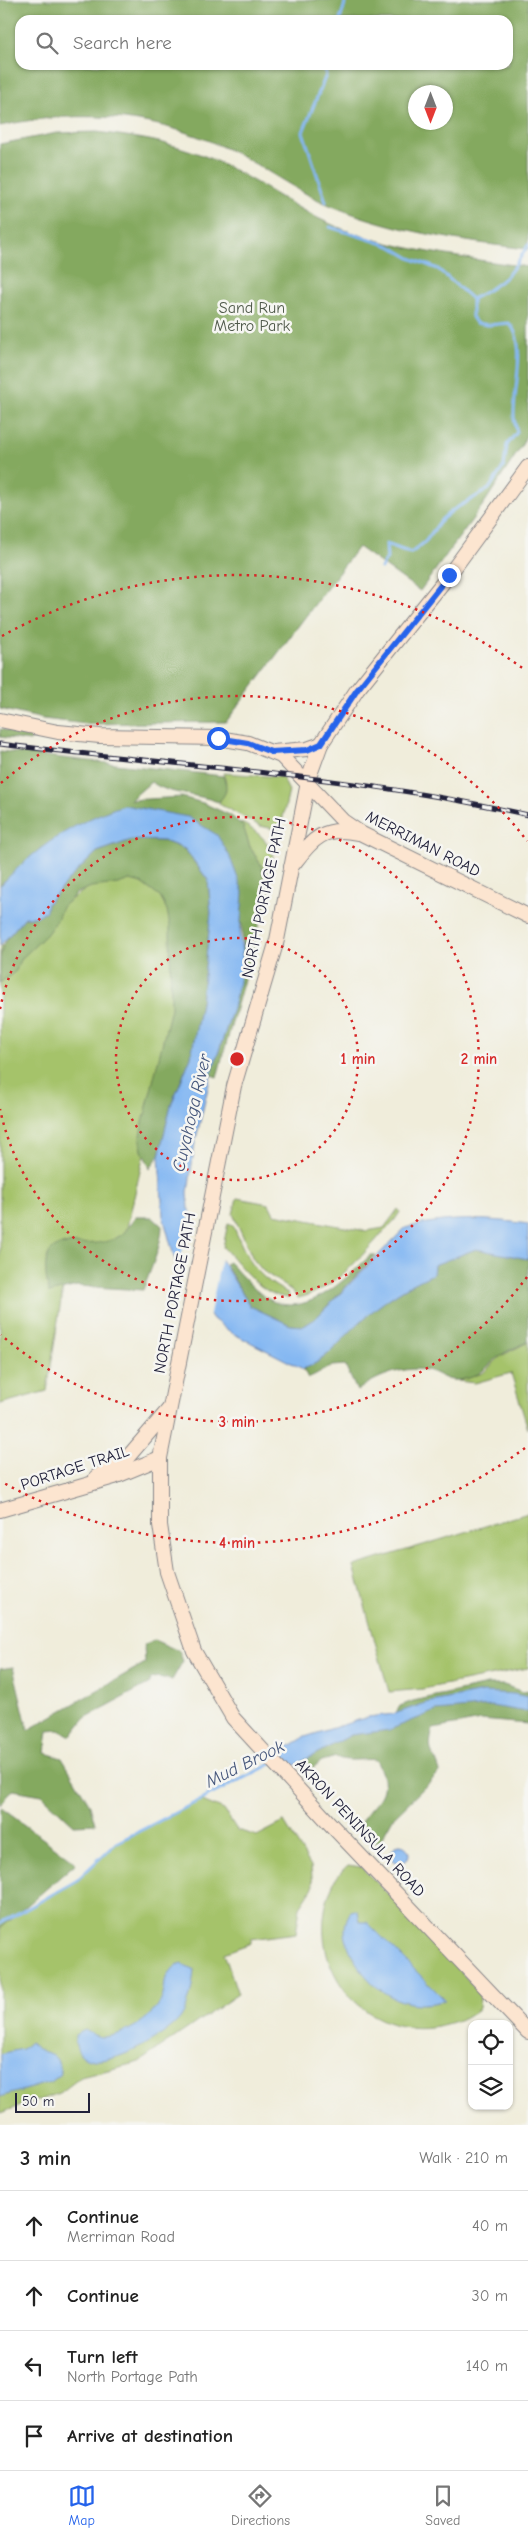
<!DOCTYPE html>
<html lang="en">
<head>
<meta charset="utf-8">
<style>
  body { margin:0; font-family:"Comic Neue",sans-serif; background:#f2f2f2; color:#222 }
  .controls { position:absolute; right:15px; bottom:15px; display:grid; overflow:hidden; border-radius:10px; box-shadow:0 1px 4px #0004 }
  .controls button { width:45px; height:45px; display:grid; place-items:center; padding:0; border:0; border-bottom:1px solid #e0e0e0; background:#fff; color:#222; font:25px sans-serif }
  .compass { position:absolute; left:408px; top:85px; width:45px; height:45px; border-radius:50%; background:#fff; box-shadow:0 1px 4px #0004; rotate:180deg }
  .scale { position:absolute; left:15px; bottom:12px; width:75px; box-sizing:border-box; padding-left:5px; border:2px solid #22223b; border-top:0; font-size:14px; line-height:18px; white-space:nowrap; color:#22223b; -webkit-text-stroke:4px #f6f6f2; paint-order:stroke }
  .stop { position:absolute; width:15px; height:15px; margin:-11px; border:4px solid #2563eb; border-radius:50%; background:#fff }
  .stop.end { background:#2563eb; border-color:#fff; box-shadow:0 1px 5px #0008 }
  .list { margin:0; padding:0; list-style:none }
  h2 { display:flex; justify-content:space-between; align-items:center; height:65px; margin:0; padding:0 20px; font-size:21px }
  h2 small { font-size:16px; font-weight:400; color:#767676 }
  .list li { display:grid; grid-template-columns:32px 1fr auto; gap:15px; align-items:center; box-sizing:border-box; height:70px; padding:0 20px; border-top:1px solid #e0e0e0 }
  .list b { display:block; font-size:19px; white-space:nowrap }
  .list p { margin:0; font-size:16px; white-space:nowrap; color:#767676 }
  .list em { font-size:16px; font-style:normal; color:#767676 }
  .icon { flex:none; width:28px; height:28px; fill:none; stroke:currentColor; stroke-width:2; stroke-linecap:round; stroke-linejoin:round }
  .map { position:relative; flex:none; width:528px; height:2125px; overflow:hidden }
  .search { position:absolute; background:#fff; box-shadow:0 1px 4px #0004; left:15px; right:15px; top:15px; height:55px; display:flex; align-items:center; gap:12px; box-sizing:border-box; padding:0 18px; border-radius:15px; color:#767676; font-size:19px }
  .sheet { height:345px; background:#fff }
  nav { display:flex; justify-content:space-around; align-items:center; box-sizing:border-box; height:70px; border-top:1px solid #e0e0e0; background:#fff; font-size:14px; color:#767676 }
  nav a { display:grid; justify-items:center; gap:2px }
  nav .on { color:#2563eb }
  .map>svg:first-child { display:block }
  .green { fill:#a5c36a; stroke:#647252 }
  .forest { fill:#84a95e; stroke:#53664c; fill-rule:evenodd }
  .water { fill:#85b8f2; stroke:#546d96 }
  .pier { fill:#f0eddb }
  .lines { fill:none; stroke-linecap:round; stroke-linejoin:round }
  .stream { stroke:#85b8f2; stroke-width:3 }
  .secondary-casing { stroke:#89888b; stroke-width:16 }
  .secondary { stroke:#fce5d0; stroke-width:14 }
  .rail-casing { stroke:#22223b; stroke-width:5 }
  .rail { stroke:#f6f6f2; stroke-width:3; stroke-dasharray:9; stroke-linecap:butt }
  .route { stroke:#2563eb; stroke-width:6 }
  .ring { fill:none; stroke:#d62828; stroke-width:2.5; stroke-dasharray:2.5 5 }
  .labels { text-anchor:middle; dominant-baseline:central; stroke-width:5; stroke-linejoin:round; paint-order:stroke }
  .park-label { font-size:16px; fill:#505a4b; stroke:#f6f6f2 }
  .street-label { font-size:16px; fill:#22223b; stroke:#f6f6f2 }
  .water-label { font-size:18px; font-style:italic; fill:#45567b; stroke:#f6f6f2 }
  .centre { fill:#d62828; stroke:#f6f6f2; stroke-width:2.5 }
  .ring-label { font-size:15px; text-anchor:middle; font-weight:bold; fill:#d62828; stroke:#f6f6f2; stroke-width:5; stroke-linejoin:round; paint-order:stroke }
</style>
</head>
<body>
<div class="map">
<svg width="528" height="2125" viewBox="0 0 528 2125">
  <rect width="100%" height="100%" fill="#f6f6f2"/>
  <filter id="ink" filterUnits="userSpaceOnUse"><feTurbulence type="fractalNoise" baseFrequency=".02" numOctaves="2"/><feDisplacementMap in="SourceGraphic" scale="10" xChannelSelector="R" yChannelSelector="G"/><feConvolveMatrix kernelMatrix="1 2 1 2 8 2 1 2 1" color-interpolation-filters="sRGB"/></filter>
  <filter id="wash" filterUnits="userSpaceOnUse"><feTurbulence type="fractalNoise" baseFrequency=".0096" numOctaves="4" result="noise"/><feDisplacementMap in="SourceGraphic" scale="20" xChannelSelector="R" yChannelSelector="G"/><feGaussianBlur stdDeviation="1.12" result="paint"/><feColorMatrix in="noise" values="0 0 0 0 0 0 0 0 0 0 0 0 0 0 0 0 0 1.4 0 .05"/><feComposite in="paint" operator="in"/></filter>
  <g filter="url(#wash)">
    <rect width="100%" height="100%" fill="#f0eddb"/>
    <g class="green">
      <polygon points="223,773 282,777 289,791 280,830 260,826 219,804 226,783"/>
      <path d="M240,822c39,21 37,37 28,76l-4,-5 -2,-26 -12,-20z"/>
      <polygon points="149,847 198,921 116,1275 66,1268 47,1391 0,1404 0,947"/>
      <path d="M237,1198l32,6 5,10 92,17 18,-3 14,-19 2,3 -6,9c-27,27 -56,69 -96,77l-7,-8 -28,-19 -10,-12 -20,-45z"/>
      <path d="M228,1223l5,2c14,33 21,51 55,68l1,5c-28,-2 -48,-32 -66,-51z"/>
      <polygon points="528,1342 528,1429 511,1373 475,1383 458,1381 483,1373 501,1356"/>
      <polygon points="528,1513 528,1668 423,1689 389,1692 354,1566"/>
      <polygon points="200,1800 224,1810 237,1830 257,1836 284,1822 311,1866 313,1887 300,1907 296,1933 251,1939 251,1943 224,1953 238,1994 139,2062 81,2077 60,2093 0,2113 0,1929 14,1917 76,1881 116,1843"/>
      <path d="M348,1865l13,2 65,65 50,57 4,9 -1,10c-11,10 -27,15 -42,18 -70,13 -126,-53 -111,-121 4,-16 9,-29 22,-40z"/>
    </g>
    <g class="forest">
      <path d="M0,0h528v249c-65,-7 -135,-18 -196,-43 -33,-13 -62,-35 -93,-51 -75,-40 -157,-47 -239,-29zM20,20h488v45h-488zM416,92h30v30h-30z"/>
      <path d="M97,132c38,5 75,10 110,25 45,19 83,50 128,69 58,24 131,32 193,41v164l-7,16 -36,55 -65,89 -62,-44 -132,175 -140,2 -43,-5 -43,-10v-565l57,-11z"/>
      <polygon points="0,729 30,735 32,739 30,741 0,737"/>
      <path d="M0,751l223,25c5,10 4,19 -5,26 -22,-9 -47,-6 -67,-20l-21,18 52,-3 21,6 27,12 13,11 7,21 12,20 4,33 -49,177 -6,-2 22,-67 10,-44 -1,-39 -54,-108 -183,63 -5,6z"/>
      <path d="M131,840l33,1 20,8 24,31 3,33 -10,90 -10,54 -20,48 -12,51 -9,12 -8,-17 -2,-16 31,-127 -1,-82 -3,-16 -7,-13 -19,-14 -11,-3 -12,4 -27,3 -14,6 -15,14 -5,13 -11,15 -26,25 -4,11 -16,12c0,-40 0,-36 25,-66h11l35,-40 26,-25z"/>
      <path d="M136,1217h16l10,9c0,19 -12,45 -19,64l-66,-4 -28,7c-17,-74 35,-37 69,-56 8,-4 12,-14 18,-20z"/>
      <path d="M476,1249l52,10v83c-9,4 -20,8 -28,14 -15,11 -19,22 -42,24 -12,2 -21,-8 -32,-10 -24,-4 -51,7 -69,21l-12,-26 -13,1 -24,12 -5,-9c24,-8 38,-30 56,-46 22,-21 47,-37 74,-49l1,-9z"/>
      <path d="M371,1255h5l-61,64 -11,7 -14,-1 -40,-19 -25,-42 4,-2c11,12 23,26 36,35 39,26 80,-18 106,-42z"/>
      <polygon points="154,1640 179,1651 183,1661 172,1680 158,1677 150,1679 150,1683 85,1718 71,1736 59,1730 48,1731 45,1753 62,1758 90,1805 95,1824 74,1825 42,1795 13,1790 0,1805 0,1669 13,1667 28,1730 145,1663 144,1645"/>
      <path d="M487,1685h17l19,7 5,-1v33l-47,-4 -48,9c-7,26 1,21 7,43l-47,46 -13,23 -9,2 -11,-14c5,-28 38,-27 16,-69 -14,-2 -28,3 -40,-3l-14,4 -13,9 -8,-4 -1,-4 51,-27 37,-9 12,-20 13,-5z"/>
      <polygon points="0,1807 76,1863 0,1929"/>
    </g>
    <g class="water">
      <path d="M124,805l64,12 29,18 12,20 14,37 -3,43 3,29 -10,44 -22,67 -16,68 -7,49 1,17 61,97 40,19 14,1 11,-7 90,-91c40,-11 82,-10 123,-4v35l-52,-10 -42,16 -1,9c-27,12 -52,28 -74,49 -18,16 -32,38 -56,46l-71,-36 -19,-14 -37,-55 -13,-48 -4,-60 12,-51 20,-48 10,-54 10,-90 -3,-33 -23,-31 -21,-8 -33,-1 -34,12 -26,25 -24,27 -1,7 -10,6h-11l-25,29v-60c36,-39 74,-64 124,-81z"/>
      <polygon points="483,1692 514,1694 528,1697 528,1712 491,1706 436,1711 389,1730 351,1735 292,1767 280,1752 305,1737 368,1717 394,1714 426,1703"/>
      <circle cx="400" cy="1854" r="9"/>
      <path d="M355,1910l3,1 2,11h7l78,78c-41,14 -75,-10 -93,-45 -7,-16 -11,-28 -1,-44z"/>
      <path d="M181,1964l13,5c-1,15 -4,35 -13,48 -15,22 -108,74 -106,18l10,-5c5,3 12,7 18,7 21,-1 47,-17 57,-35 9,-16 -2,-28 21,-38z"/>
      <path d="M30,2042c13,16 28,4 31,32l-10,8 -51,15v-43l22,-5z"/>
    </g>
    <polygon class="pier" points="191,1208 222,1255 209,1318 178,1272"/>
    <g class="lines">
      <g class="stream">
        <polyline points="340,20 346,0"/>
        <polyline points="324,65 326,75 303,132 326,202"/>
        <path d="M330,227l60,19 20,12 28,11 34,30v18l4,6 12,2 21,-2c19,19 4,67 5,93 0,5 2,11 3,16l-10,13 -3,21 -15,23 -36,21 -11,9 -17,23 -14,11 -25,-9 1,14 -6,10"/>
        <path d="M472,299c31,-16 39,-24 56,-54"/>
        <polyline points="0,1924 76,1881 116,1843 271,1764"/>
      </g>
    </g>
  </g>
  <g filter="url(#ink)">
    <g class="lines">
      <defs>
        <g id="secondary">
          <polyline points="528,467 449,575 357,690 321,744 309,777 277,940 234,1086 160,1458 160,1525 167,1572 194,1651 233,1718 333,1827 528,2032"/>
          <polyline points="0,720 58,732 100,736 218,738 248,743 281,756 343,821 362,834 528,916"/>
          <polyline points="273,752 307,749 321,744"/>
          <path d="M291,867c21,-26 30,-42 66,-34"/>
          <polyline points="96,1477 127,1458 169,1409"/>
          <polyline points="0,1510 114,1477 160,1458"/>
        </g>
      </defs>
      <use href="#secondary" class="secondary-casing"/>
      <use href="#secondary" class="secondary"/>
      <defs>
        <path id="rail" d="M0,744c176,22 354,31 528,71"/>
      </defs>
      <use href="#rail" class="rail-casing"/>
      <use href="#rail" class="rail"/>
    </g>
  </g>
  <g class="lines" filter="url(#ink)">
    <polyline class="route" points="218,738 248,743 271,752 307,750 321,744 357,690 449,575"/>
  </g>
  <g class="ring">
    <circle cx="237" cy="1059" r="121"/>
    <path d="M0 1009A242 242 0 1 1 0 1109"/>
    <path d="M527 1277A363 363 0 0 1 1 1335M1 783A363 363 0 0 1 527 841"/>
    <path d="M525 1448A484 484 0 0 1 2 1482M2 636A484 484 0 0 1 525 670"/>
  </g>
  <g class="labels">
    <g class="park-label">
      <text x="252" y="308">Sand Run<tspan x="252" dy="18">Metro Park</tspan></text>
    </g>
    <g class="street-label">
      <text transform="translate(423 844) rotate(27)">MERRIMAN ROAD</text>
      <text transform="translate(264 898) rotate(-78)">NORTH PORTAGE PATH</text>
      <text transform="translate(175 1293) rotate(-79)">NORTH PORTAGE PATH</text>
      <text transform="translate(75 1468) rotate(-18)">PORTAGE TRAIL</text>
      <text transform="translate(360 1828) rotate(47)">AKRON PENINSULA ROAD</text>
    </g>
    <g class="water-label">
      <text transform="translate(192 1113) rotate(-77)">Cuyahoga River</text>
      <text transform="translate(245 1764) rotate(-26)">Mud Brook</text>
    </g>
  </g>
  <circle cx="237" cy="1059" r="8" class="centre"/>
  <g class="ring-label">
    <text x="358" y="1064">1 min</text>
    <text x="479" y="1064">2 min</text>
    <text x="237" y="1427">3 min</text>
    <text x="237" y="1548">4 min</text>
  </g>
</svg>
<div class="controls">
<button><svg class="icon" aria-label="locate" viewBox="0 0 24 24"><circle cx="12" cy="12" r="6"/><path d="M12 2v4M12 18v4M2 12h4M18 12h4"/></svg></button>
<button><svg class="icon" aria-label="layers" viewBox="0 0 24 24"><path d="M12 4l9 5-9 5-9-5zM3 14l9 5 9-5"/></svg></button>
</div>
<svg class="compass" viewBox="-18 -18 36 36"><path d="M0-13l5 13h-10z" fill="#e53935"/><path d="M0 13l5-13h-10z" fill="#767676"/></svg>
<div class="scale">50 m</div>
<div class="stop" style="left:218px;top:738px"></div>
<div class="stop end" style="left:449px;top:575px"></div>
<div class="search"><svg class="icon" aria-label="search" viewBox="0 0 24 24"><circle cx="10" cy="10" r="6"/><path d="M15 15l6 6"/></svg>Search here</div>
</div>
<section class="sheet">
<h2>3 min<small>Walk · 210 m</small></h2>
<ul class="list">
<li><svg class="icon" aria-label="ahead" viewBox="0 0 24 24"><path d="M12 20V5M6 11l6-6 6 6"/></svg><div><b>Continue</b><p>Merriman Road</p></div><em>40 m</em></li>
<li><svg class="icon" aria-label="ahead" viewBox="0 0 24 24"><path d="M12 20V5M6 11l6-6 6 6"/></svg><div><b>Continue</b></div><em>30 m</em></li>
<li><svg class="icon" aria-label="left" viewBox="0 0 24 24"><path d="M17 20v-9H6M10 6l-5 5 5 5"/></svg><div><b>Turn left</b><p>North Portage Path</p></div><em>140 m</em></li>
<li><svg class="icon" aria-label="arrive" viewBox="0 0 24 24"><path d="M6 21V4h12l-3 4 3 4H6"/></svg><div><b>Arrive at destination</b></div></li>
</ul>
</section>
<nav>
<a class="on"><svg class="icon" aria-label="map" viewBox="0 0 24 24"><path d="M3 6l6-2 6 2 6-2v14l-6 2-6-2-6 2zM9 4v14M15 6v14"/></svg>Map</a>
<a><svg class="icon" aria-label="directions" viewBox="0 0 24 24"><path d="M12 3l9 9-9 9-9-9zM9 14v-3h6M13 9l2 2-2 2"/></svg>Directions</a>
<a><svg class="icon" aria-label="saved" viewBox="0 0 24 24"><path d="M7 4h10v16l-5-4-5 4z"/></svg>Saved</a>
</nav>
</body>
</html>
